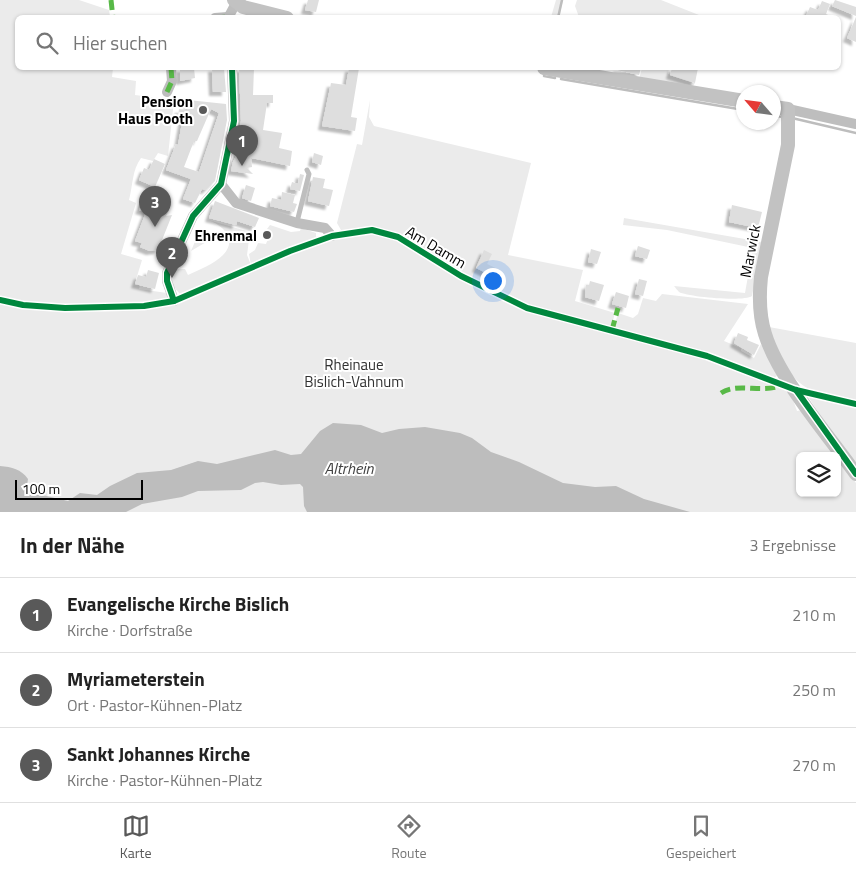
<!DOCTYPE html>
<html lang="de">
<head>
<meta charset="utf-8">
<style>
  body { margin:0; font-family:"Titillium Web",sans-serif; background:#f6f6f6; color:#222 }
  .controls { position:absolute; right:15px; bottom:15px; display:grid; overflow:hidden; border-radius:8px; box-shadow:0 1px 4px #0004 }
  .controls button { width:45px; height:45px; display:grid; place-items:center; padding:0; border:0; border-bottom:1px solid #e0e0e0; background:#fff; color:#222; font:25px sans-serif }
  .compass { position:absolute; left:736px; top:85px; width:45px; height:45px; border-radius:50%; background:#fff; box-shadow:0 1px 4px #0004; rotate:298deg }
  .scale { position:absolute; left:15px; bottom:12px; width:128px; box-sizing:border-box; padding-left:5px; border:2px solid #000; border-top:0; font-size:14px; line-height:18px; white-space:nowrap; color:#000; -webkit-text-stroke:4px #fff; paint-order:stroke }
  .you { position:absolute; left:492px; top:280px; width:18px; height:18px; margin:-12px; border:4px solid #fff; border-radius:50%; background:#1a73e8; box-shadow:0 0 0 8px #1a73e833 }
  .badge { display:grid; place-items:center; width:32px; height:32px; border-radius:50%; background:#595959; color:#fff; font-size:16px; font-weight:700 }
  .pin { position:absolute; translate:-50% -41px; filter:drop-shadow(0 1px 2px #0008) }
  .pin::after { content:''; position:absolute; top:26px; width:18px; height:15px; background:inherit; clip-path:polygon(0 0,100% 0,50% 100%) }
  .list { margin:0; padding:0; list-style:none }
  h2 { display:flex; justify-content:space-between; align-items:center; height:65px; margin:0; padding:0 20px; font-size:21px }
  h2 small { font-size:16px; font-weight:400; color:#767676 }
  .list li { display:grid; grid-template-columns:32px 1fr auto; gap:15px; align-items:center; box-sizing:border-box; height:75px; padding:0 20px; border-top:1px solid #e0e0e0 }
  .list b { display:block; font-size:19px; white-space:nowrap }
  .list p { margin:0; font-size:16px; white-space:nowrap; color:#767676 }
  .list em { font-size:16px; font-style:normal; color:#767676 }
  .icon { flex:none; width:28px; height:28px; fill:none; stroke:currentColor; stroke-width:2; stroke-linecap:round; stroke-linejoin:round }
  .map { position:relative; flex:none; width:856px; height:512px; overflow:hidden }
  .search { position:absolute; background:#fff; box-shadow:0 1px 4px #0004; left:15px; right:15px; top:15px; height:55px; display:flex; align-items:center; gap:12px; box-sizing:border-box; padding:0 18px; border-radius:8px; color:#767676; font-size:19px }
  .sheet { height:290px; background:#fff }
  nav { display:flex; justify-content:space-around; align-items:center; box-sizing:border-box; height:70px; border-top:1px solid #e0e0e0; background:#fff; font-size:14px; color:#767676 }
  nav a { display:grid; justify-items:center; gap:2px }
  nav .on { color:#595959 }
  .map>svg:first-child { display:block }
  .green { fill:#ebebeb; fill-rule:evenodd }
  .water { fill:#bdbdbd }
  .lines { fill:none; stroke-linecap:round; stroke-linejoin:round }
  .stream { stroke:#bdbdbd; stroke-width:2.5 }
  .building { fill:#dedede; fill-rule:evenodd; filter:url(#shadow) }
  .lane { stroke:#bebebe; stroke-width:5 }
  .street { stroke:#bebebe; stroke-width:10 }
  .secondary { stroke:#c2c2c2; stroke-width:14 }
  .quiet { stroke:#58b947; stroke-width:5; stroke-dasharray:10 5; stroke-linecap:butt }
  .cycleway-casing { stroke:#fff; stroke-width:9 }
  .cycleway { stroke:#00873e; stroke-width:6 }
  .poi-dot { fill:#595959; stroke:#fff; stroke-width:2 }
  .labels { text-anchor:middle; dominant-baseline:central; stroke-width:4; stroke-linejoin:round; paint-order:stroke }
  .poi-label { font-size:15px; font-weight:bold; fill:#000; stroke:#fff; text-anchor:end }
  .street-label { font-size:15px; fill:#000; stroke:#fff }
  .park-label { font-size:15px; fill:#313131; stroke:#fff }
  .water-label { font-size:16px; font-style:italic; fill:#424242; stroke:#fff }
</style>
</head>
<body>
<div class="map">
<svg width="856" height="512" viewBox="0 0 856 512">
  <defs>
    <filter id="shadow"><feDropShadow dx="-4" dy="4" stdDeviation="1" flood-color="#0004"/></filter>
  </defs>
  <rect width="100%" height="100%" fill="#fff"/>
  <g class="green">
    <path d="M0,0h79l30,10 1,7 -92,1v50h95l-1,9 24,4 -1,14 39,5 -6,56 -10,-3 -5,8 -12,-3c-9,12 -8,27 -12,42l7,3 -15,51 21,6 -7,23 5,2 -1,4 42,6c-8,-8 -13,-16 -5,-26h9l3,6c11,-5 26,-11 35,-20 15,-15 0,-30 -15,-35l42,12 -3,23 4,10 -2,-11 6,-4 3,-7 8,1 3,-8 -5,-3 6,-8 21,7 9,-1 1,-3 15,5v4l30,-7h-5l-4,-7 20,-79 5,1 8,-45 -1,17 5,9 157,37 -23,92 75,15 -8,31 40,12 -4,15h3l4,-15 15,5 5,-4 5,-16 13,3 6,-7 86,10 -24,37 17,7v3l13,7 7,-14 17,31 -5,4 19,18 5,14 6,-1 34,46h-37v37h37v-37l19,27v29h-856zM620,330l95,25 57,23z"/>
    <polygon points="556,0 563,0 559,17 551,17"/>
    <polygon points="577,0 661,0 704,17 579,17 575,6"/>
    <polygon points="642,68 669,68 668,74 695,83 692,88 639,79"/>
    <path d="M624,218l138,24 -10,54c-8,6 -64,1 -73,-4 -2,-2 -4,-5 -5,-6l71,7 8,-45 -86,-18 -44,-5z"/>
    <polygon points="199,232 202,232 201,238 208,241 191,251"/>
    <path d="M769,327l87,16v57l-9,-1 9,2v68l-53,-80 14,3c-28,-8 -40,-40 -48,-65z"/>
  </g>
  <path class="water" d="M333,423l28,2 21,8 17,-4 26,-2 35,6 12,5 19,14 28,10 44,21 32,4 21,-1 28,13 46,13h-383l-3,-6 -1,-19 -3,-3 -19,1 -18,-3 -8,1 -14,7 -43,1 -16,6 -40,7 -16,8h-126v-46c12,1 21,3 28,13l-2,13 2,3h14l26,6 12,-8 17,2 13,-9 27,-13 34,-3 27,-9 19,3 58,-14 16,5 10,-1 19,-23z"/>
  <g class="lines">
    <g class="stream">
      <polyline points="558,18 562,0"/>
      <polyline points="545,73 544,76 555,78"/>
      <polyline points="561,79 744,110"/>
      <polyline points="774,116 784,117"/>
      <polyline points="792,118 856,133"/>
    </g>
  </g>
  <g class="building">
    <polygon points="308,0 319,0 316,12 305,10"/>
    <polygon points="835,0 856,7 856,16 832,6"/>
    <polygon points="822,1 830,4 826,14 835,18 805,18 810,7 818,10"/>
    <polygon points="856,17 856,42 847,38"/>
    <polygon points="180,68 194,68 195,78 180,81"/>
    <polygon points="212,68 224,68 226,92 213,92"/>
    <polygon points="239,68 254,68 253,95 273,95 273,103 267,103 263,130 282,133 279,148 292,151 290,166 251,158 252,167 247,168 253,174 231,171 233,162 240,148 236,147 241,121"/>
    <polygon points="349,68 359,68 351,117 357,118 355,131 322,126 331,83 346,85"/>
    <polygon points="617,68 641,68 639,75 617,70"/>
    <polygon points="672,68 698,68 695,83 670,75"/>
    <path d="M188,100l38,4 1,16 -12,61 -9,9 -4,-1 -7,14 -12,-4 8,-20 -25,-9 10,-26 2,1 5,-28 -5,-1 1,-7 8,1zM211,109l8,4 -20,59 -15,-5 10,-26h3z"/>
    <polygon points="314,153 323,156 321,165 312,162"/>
    <polygon points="154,159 165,164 155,187 139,180 144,168 149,170"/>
    <polygon points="300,174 304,175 300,191 290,189 292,182 298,184"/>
    <polygon points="313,177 325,179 323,188 333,190 329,206 308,201"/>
    <polygon points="246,185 255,188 251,201 242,198"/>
    <polygon points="282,192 295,195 293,203 297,204 294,212 270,206 272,198 281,200"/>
    <polygon points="160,196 169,210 166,216 172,215 158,250 150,251 140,247 142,243 135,241 146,212 139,210 143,201 160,207"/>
    <polygon points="215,201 259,218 255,227 237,221 236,225 209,218"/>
    <polygon points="732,205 762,212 758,228 729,222"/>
    <polygon points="638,246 650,250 647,259 635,256"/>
    <polygon points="591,249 601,252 597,264 588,262"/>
    <polygon points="484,250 492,254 487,264 500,270 496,278 476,268"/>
    <polygon points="148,270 159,273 155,289 135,284 138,275 146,277"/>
    <polygon points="639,279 647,281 643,296 635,294"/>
    <polygon points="590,281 604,285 599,301 585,297 586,285 589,285"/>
    <polygon points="616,292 629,296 626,308 612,304"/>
    <polygon points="738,333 748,337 747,340 759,345 754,355 734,343"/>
  </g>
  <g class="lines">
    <g class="lane">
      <polyline points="297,222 309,174 307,170"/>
      <polyline points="0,300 23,305 65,308 144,306 174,301 290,251 332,236 372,230 398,237 461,276 527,308 707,356 788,387"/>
    </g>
    <g class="street">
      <polyline points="215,18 228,17"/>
      <polyline points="228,18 236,3"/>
      <polyline points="167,92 172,81 171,68"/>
      <polyline points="788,109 856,124"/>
      <polyline points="221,184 236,203 297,223 325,228 332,236"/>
      <polyline points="174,301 167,281 167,273 193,216 221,184 234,121 232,68"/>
    </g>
    <g class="secondary">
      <polyline points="234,0 243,7 287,18"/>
      <polyline points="544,68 744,101"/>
      <path d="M774,107l14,2v36l-27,132c-2,19 -2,38 4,57 14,45 63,101 91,140"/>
    </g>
    <g class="quiet">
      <polyline points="111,0 113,18"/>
      <polyline points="215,18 228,17"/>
      <polyline points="167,92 172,81 171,68"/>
      <polyline points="612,330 618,308"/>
      <path d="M721,393c17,-11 41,1 61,-8"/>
    </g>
    <defs>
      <g id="cycleway">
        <polyline points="0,300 23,305 65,308 144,306 174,301 290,251 332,236 372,230 398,237 461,276 527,308 707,356 796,390 856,404"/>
        <polyline points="174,301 167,281 167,273 193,216 221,184 234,121 232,68"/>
        <polyline points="796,390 856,474"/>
      </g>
    </defs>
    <use href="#cycleway" class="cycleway-casing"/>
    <use href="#cycleway" class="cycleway"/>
  </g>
  <g class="poi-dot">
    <circle cx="203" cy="110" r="5"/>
    <circle cx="267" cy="235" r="5"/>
  </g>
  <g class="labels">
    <g class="poi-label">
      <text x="193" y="101">Pension<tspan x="193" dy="17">Haus Pooth</tspan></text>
      <text x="257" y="235">Ehrenmal</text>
    </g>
    <g class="street-label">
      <text transform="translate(436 247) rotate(31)">Am Damm</text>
      <text transform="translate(750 251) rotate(-79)">Marwick</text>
    </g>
    <g class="park-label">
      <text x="354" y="364">Rheinaue<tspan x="354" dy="17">Bislich-Vahnum</tspan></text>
    </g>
    <g class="water-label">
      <text x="349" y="468">Altrhein</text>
    </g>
  </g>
</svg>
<div class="controls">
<button><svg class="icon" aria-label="layers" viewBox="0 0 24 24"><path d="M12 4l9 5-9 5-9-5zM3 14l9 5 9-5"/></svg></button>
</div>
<svg class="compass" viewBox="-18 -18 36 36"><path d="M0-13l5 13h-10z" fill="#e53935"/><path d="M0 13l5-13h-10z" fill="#767676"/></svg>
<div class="scale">100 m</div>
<div class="you"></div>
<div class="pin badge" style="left:242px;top:166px">1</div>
<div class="pin badge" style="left:172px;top:278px">2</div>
<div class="pin badge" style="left:155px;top:227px">3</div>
<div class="search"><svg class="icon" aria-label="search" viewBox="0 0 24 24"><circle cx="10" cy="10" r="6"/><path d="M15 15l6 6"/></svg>Hier suchen</div>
</div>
<section class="sheet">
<h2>In der Nähe<small>3 Ergebnisse</small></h2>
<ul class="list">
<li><span class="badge">1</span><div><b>Evangelische Kirche Bislich</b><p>Kirche · Dorfstraße</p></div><em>210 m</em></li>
<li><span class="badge">2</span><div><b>Myriameterstein</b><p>Ort · Pastor-Kühnen-Platz</p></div><em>250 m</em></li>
<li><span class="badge">3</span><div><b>Sankt Johannes Kirche</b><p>Kirche · Pastor-Kühnen-Platz</p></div><em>270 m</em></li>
</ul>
</section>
<nav>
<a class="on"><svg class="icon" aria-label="map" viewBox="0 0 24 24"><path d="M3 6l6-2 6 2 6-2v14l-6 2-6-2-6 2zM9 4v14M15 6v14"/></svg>Karte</a>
<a><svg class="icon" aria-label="directions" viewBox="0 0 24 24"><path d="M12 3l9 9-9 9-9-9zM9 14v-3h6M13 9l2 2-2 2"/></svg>Route</a>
<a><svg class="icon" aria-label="saved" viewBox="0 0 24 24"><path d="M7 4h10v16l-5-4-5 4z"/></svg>Gespeichert</a>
</nav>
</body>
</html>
